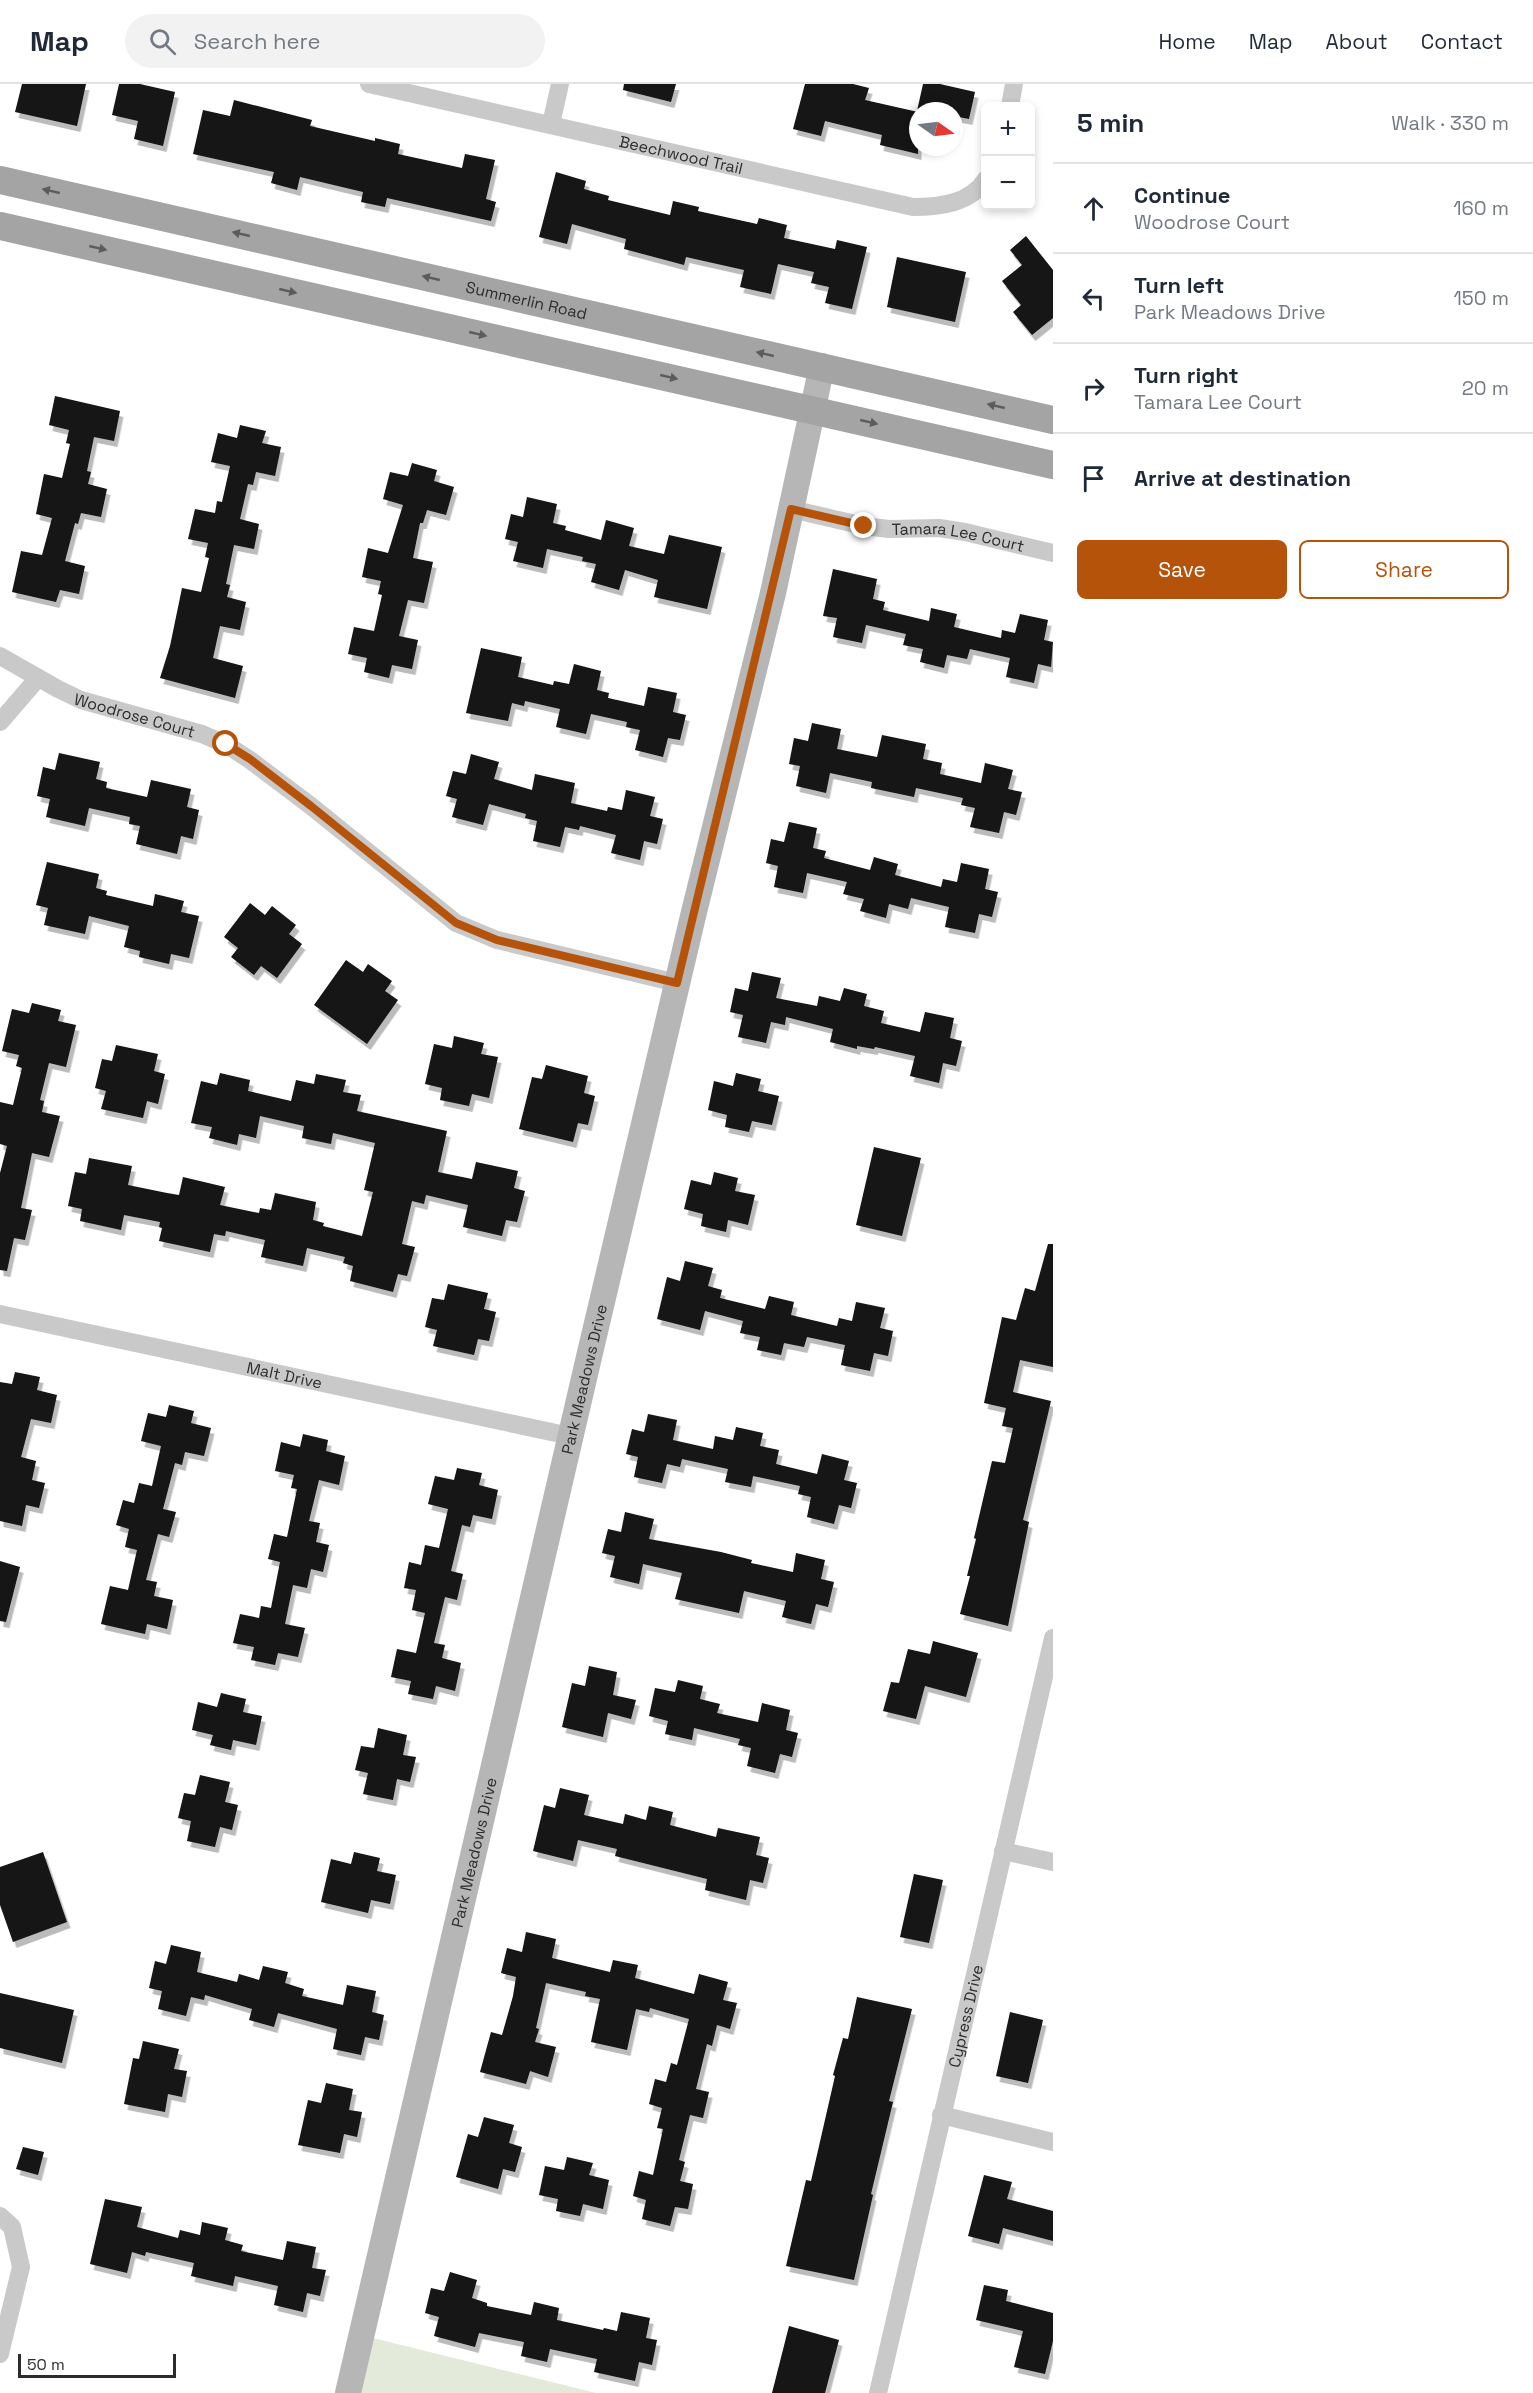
<!DOCTYPE html>
<html lang="en">
<head>
<meta charset="utf-8">
<style>
  body { margin:0; font-family:"Space Grotesk",sans-serif; background:#f2f2f3; color:#1f2937 }
  .controls { position:absolute; right:18px; top:18px; display:grid; overflow:hidden; border-radius:9px; box-shadow:0 3px 9px #0003 }
  .controls button { width:54px; height:54px; display:grid; place-items:center; padding:0; border:0; border-bottom:2px solid #e0e1e3; background:#fff; color:#1f2937; font:30px sans-serif }
  .compass { position:absolute; left:909px; top:18px; width:54px; height:54px; border-radius:50%; background:#fff; box-shadow:0 3px 9px #0003; rotate:104deg }
  .scale { position:absolute; left:18px; bottom:15px; width:158px; box-sizing:border-box; padding-left:6px; border:3px solid #2c2c2c; border-top:0; font-size:16px; line-height:21px; white-space:nowrap; color:#2c2c2c; -webkit-text-stroke:4px #fff; paint-order:stroke }
  .stop { position:absolute; width:18px; height:18px; margin:-14px; border:4px solid #b45309; border-radius:50%; background:#fff }
  .stop.end { background:#b45309; border-color:#fff; box-shadow:0 2px 6px #0008 }
  .list { margin:0; padding:0; list-style:none }
  h2 { display:flex; justify-content:space-between; align-items:center; height:78px; margin:0; padding:0 24px; font-size:26px }
  h2 small { font-size:20px; font-weight:400; color:#747a83 }
  .list li { display:grid; grid-template-columns:39px 1fr auto; gap:18px; align-items:center; box-sizing:border-box; height:90px; padding:0 24px; border-top:2px solid #e0e1e3 }
  .list b { display:block; font-size:22px; white-space:nowrap }
  .list p { margin:0; font-size:20px; white-space:nowrap; color:#747a83 }
  .list em { font-size:20px; font-style:normal; color:#747a83 }
  .actions { display:flex; gap:12px; padding:18px 24px }
  .actions a { flex:1; padding:14px 0; border:2px solid #b45309; border-radius:9px; text-align:center; font-size:21px; color:#b45309 }
  .actions .main { background:#b45309; color:#fff }
  .icon { flex:none; width:33px; height:33px; fill:none; stroke:currentColor; stroke-width:2; stroke-linecap:round; stroke-linejoin:round }
  .map { position:relative; flex:none; width:1053px; height:2309px; overflow:hidden }
  header { display:flex; align-items:center; gap:36px; box-sizing:border-box; height:84px; padding:0 30px; background:#fff; border-bottom:2px solid #e0e1e3 }
  header strong { font-size:28px }
  nav { display:flex; gap:33px; margin-inline-start:auto; font-size:21px }
  .search { width:420px; height:54px; background:#f2f2f3; display:flex; align-items:center; gap:15px; box-sizing:border-box; padding:0 21px; border-radius:33px; color:#747a83; font-size:22px }
  main { display:flex }
  aside { flex:1; background:#fff }
  .map>svg:first-child { display:block }
  .green { fill:#e3ead9 }
  .building { fill:#131313; filter:url(#shadow) }
  .lines { fill:none; stroke-linecap:round; stroke-linejoin:round }
  .street { stroke:#c9c9c9; stroke-width:18 }
  .secondary { stroke:#b6b6b6; stroke-width:26 }
  .primary { stroke:#a4a4a4; stroke-width:28 }
  .oneway { fill:#5c5c5c }
  .route { stroke:#b45309; stroke-width:8 }
  .labels { text-anchor:middle; dominant-baseline:central; stroke-width:6; stroke-linejoin:round; paint-order:stroke }
  .street-label { font-size:16px; fill:#2c2c2c; stroke:#fff }
</style>
</head>
<body>
<header>
<strong>Map</strong>
<div class="search"><svg class="icon" aria-label="search" viewBox="0 0 24 24"><circle cx="10" cy="10" r="6"/><path d="M15 15l6 6"/></svg>Search here</div>
<nav><a>Home</a><a>Map</a><a>About</a><a>Contact</a></nav>
</header>
<main>
<div class="map">
<svg width="1053" height="2309" viewBox="0 0 1053 2309">
  <defs>
    <filter id="shadow"><feDropShadow dx="3.5" dy="6" stdDeviation="0" flood-color="#0004"/></filter>
  </defs>
  <rect width="100%" height="100%" fill="#fff"/>
  <polygon class="green" points="373,2254 596,2309 360,2309"/>
  <g class="building">
    <polygon points="22,0 86,0 77,42 15,28"/>
    <polygon points="119,0 140,0 175,8 163,62 134,55 138,37 112,31"/>
    <polygon points="624,0 676,0 671,18 623,6"/>
    <polygon points="805,0 853,0 869,4 865,16 918,28 918,70 880,61 882,51 825,37 821,52 793,45"/>
    <polygon points="923,0 940,0 975,8 969,35 954,32 954,27 917,27"/>
    <polygon points="234,16 312,36 310,42 375,57 375,54 400,60 398,70 462,84 465,70 495,76 486,115 496,118 491,137 387,114 385,123 361,118 363,108 300,93 297,106 271,99 274,88 193,70 203,26 230,32"/>
    <polygon points="556,88 586,97 584,105 609,112 608,116 670,131 673,117 699,123 698,127 757,140 759,134 787,141 784,154 835,165 837,156 867,163 852,225 825,219 829,203 811,199 814,188 778,180 771,210 740,203 744,186 686,173 684,181 624,165 626,155 572,140 567,160 539,153"/>
    <polygon points="1026,152 1053,186 1053,234 1032,251 1013,228 1021,221 1002,197 1022,181 1010,166"/>
    <polygon points="897,173 966,188 955,238 887,223"/>
    <polygon points="55,312 120,327 114,357 94,353 87,387 91,388 88,400 107,405 101,433 81,429 78,440 75,439 65,477 85,482 79,510 60,506 56,518 12,508 21,467 42,471 52,434 36,430 44,390 62,394 70,360 66,359 69,346 49,341"/>
    <polygon points="240,341 266,347 262,359 281,363 275,392 256,388 253,401 248,400 240,435 259,440 254,465 234,461 226,500 230,501 227,513 246,518 240,546 220,542 213,574 243,582 235,614 160,594 170,562 182,504 201,508 209,474 205,473 208,459 188,455 195,425 215,429 217,417 222,418 230,382 211,378 218,349 237,354"/>
    <polygon points="412,379 437,386 434,397 454,403 446,431 427,426 423,439 420,439 413,474 433,478 424,519 408,516 399,552 418,556 412,585 392,581 389,594 364,588 367,574 348,570 354,543 374,547 382,511 378,510 381,497 362,493 368,464 388,469 403,421 383,415 390,388 408,392"/>
    <polygon points="527,413 557,420 553,439 566,442 565,446 601,456 606,436 634,444 629,462 664,470 669,451 722,463 707,525 654,513 658,496 625,486 619,506 591,498 596,480 582,477 583,473 547,465 543,484 513,477 518,458 505,455 511,430 523,433"/>
    <polygon points="833,485 877,495 873,515 885,518 883,526 929,537 931,524 957,530 954,543 1001,554 1002,546 1015,549 1020,530 1048,536 1044,556 1053,558 1051,583 1038,580 1034,599 1006,593 1010,574 970,565 967,575 947,571 944,584 920,578 923,565 903,561 906,550 866,541 862,559 833,553 837,534 823,532"/>
    <polygon points="481,564 522,573 518,593 553,601 554,597 569,600 574,580 601,587 597,606 609,609 608,614 644,622 648,603 677,609 673,628 686,631 680,656 668,654 663,673 635,666 640,646 626,643 627,638 591,630 586,650 556,643 560,625 525,617 524,622 512,619 508,637 466,629"/>
    <polygon points="812,639 841,645 837,665 877,673 882,651 926,660 923,675 942,679 940,690 981,699 985,679 1013,686 1008,705 1022,708 1016,731 1004,728 999,749 970,743 975,724 961,721 963,714 916,704 914,713 871,704 872,698 830,689 826,709 796,702 800,682 789,680 794,654 808,657"/>
    <polygon points="59,669 100,678 96,695 107,698 106,704 147,713 151,696 191,705 187,723 199,726 193,755 181,752 177,770 136,760 140,742 129,740 130,733 89,724 85,742 46,733 50,715 37,712 43,683 55,686"/>
    <polygon points="471,670 499,678 494,695 532,706 535,690 575,699 571,719 607,727 608,723 622,726 626,706 655,713 650,732 663,735 657,760 644,757 640,776 611,769 616,751 580,742 579,746 565,743 560,763 533,757 537,737 525,734 526,730 489,720 483,741 452,733 457,715 446,712 453,687 466,690"/>
    <polygon points="789,738 817,744 813,764 826,767 824,774 870,786 874,773 898,780 895,791 941,803 943,795 957,798 961,779 989,785 985,805 998,808 992,833 979,830 975,849 945,843 949,823 911,814 908,825 889,820 886,834 860,827 864,815 843,810 847,798 807,789 803,809 774,803 778,782 766,779 771,755 784,758"/>
    <polygon points="47,778 99,790 96,804 107,807 106,811 153,822 155,810 184,817 181,828 199,832 189,874 171,870 169,880 139,873 140,867 124,863 129,842 89,832 85,850 44,841 48,824 36,821"/>
    <polygon points="250,819 265,831 272,822 296,841 289,850 302,860 277,894 261,882 254,891 231,873 238,864 224,853"/>
    <polygon points="346,876 363,888 368,880 392,897 385,907 398,916 367,960 314,921"/>
    <polygon points="752,888 781,894 776,914 817,922 819,912 840,917 844,904 867,910 864,922 884,927 881,939 920,948 925,928 954,934 950,954 962,957 956,982 943,979 939,999 910,992 915,972 875,963 874,965 857,962 857,965 830,958 833,945 786,933 785,941 771,938 766,959 738,953 743,931 730,928 735,904 748,907"/>
    <polygon points="32,919 61,926 58,937 76,941 66,983 49,979 40,1016 44,1017 42,1028 60,1032 49,1073 32,1069 21,1124 32,1126 25,1156 14,1154 7,1187 0,1186 0,1089 7,1062 0,1060 0,1018 13,1021 22,984 16,982 19,971 2,967 12,925 29,929"/>
    <polygon points="454,952 484,959 481,970 498,973 489,1014 472,1010 469,1022 440,1016 442,1004 425,1000 434,960 452,964"/>
    <polygon points="116,961 158,970 154,987 165,990 158,1020 147,1017 143,1034 101,1025 106,1007 95,1004 102,975 112,977"/>
    <polygon points="546,981 588,992 584,1009 595,1012 588,1041 578,1039 573,1058 519,1045 532,993 542,995"/>
    <polygon points="220,989 250,996 248,1007 291,1017 296,996 314,1000 316,990 346,996 343,1008 361,1011 357,1027 447,1047 438,1088 472,1095 476,1078 518,1087 514,1104 525,1107 517,1138 506,1136 502,1152 463,1143 468,1121 426,1111 424,1120 412,1117 402,1160 415,1163 407,1192 398,1190 393,1208 350,1197 353,1182 343,1179 345,1173 307,1164 303,1182 261,1173 265,1156 226,1147 225,1152 214,1150 210,1168 159,1157 162,1144 159,1143 160,1138 124,1131 121,1146 80,1137 82,1125 68,1122 75,1088 86,1090 89,1074 132,1082 128,1101 167,1109 179,1111 183,1093 225,1103 220,1121 259,1129 260,1124 271,1126 275,1109 316,1118 313,1136 324,1139 323,1142 362,1152 373,1108 364,1106 375,1059 333,1049 331,1060 302,1054 304,1042 260,1032 256,1054 239,1050 237,1061 209,1054 212,1043 191,1039 201,997 217,1001"/>
    <polygon points="736,989 761,995 758,1007 779,1012 772,1041 752,1037 749,1048 725,1043 727,1031 708,1026 714,997 733,1002"/>
    <polygon points="874,1063 921,1074 902,1152 856,1141"/>
    <polygon points="714,1088 738,1094 735,1107 755,1111 748,1141 728,1136 726,1148 701,1142 703,1130 684,1125 691,1096 711,1101"/>
    <polygon points="1048,1160 1053,1160 1053,1283 1020,1276 1013,1308 1051,1317 1023,1436 1029,1438 1008,1542 960,1530 970,1492 967,1492 976,1455 974,1454 992,1377 1005,1379 1013,1344 1002,1342 1006,1324 984,1319 1002,1233 1016,1236 1025,1204 1035,1207"/>
    <polygon points="685,1177 713,1184 708,1202 722,1206 720,1214 765,1225 769,1212 794,1218 791,1231 837,1242 839,1234 852,1237 856,1218 885,1224 880,1244 893,1247 888,1272 874,1269 870,1287 841,1281 845,1261 807,1253 804,1263 784,1259 781,1271 757,1266 760,1253 740,1249 743,1237 705,1227 700,1246 657,1235 667,1193 680,1197"/>
    <polygon points="448,1200 488,1209 484,1225 496,1228 489,1257 478,1255 474,1271 433,1262 437,1246 425,1243 432,1214 444,1216"/>
    <polygon points="15,1288 40,1293 37,1306 57,1311 51,1339 31,1335 21,1373 36,1377 32,1396 45,1399 39,1424 26,1421 22,1442 0,1437 0,1298 12,1300"/>
    <polygon points="169,1321 194,1327 191,1339 211,1344 204,1372 185,1368 182,1381 175,1379 163,1425 176,1428 169,1453 158,1450 146,1496 157,1498 154,1512 173,1516 167,1545 147,1540 145,1550 101,1540 110,1502 128,1506 137,1466 125,1463 129,1445 116,1441 123,1416 134,1419 139,1399 152,1402 161,1362 141,1357 148,1329 166,1333"/>
    <polygon points="648,1330 677,1336 673,1356 713,1365 715,1352 733,1356 736,1343 763,1349 760,1362 779,1366 776,1380 817,1390 822,1370 849,1377 844,1396 857,1399 851,1424 839,1421 834,1440 807,1433 811,1413 798,1410 800,1402 753,1392 751,1403 725,1398 728,1385 682,1375 680,1383 667,1380 662,1399 634,1393 638,1373 626,1370 632,1345 644,1348"/>
    <polygon points="303,1350 328,1356 326,1367 345,1372 339,1401 319,1396 309,1437 320,1439 316,1458 329,1461 323,1488 311,1485 307,1504 293,1501 285,1540 305,1544 298,1573 278,1569 275,1581 251,1576 254,1563 233,1559 240,1530 259,1534 261,1522 271,1524 280,1478 268,1475 274,1450 287,1453 297,1405 291,1404 294,1391 275,1387 281,1358 300,1363"/>
    <polygon points="457,1384 482,1389 479,1401 498,1406 492,1435 473,1431 470,1443 462,1441 451,1487 463,1490 457,1516 445,1513 434,1559 445,1561 442,1574 461,1579 455,1607 436,1602 433,1615 408,1610 411,1597 391,1593 397,1565 416,1569 425,1529 412,1526 416,1506 404,1504 409,1478 421,1481 425,1461 439,1464 448,1425 428,1420 435,1392 454,1396"/>
    <polygon points="625,1428 654,1435 649,1455 721,1468 752,1476 751,1479 793,1488 796,1469 825,1476 821,1495 834,1498 828,1523 816,1520 811,1540 782,1533 786,1517 744,1507 739,1529 675,1515 682,1489 643,1480 639,1500 610,1493 615,1472 602,1469 608,1445 621,1448"/>
    <polygon points="0,1477 20,1483 6,1538 0,1537"/>
    <polygon points="933,1557 978,1569 966,1613 925,1602 916,1635 883,1627 891,1598 899,1599 908,1565 930,1570"/>
    <polygon points="589,1582 617,1588 613,1611 636,1616 631,1635 608,1629 603,1653 562,1643 572,1599 585,1602"/>
    <polygon points="678,1596 703,1602 700,1615 720,1620 717,1629 758,1638 762,1619 790,1626 786,1646 798,1649 792,1673 780,1670 775,1689 747,1682 751,1664 738,1661 740,1655 694,1644 692,1656 665,1650 668,1637 649,1632 655,1604 675,1608"/>
    <polygon points="221,1609 246,1615 243,1628 262,1632 256,1661 233,1656 231,1666 210,1661 213,1651 192,1646 198,1618 217,1623"/>
    <polygon points="378,1644 407,1651 403,1671 416,1673 410,1698 397,1695 393,1716 363,1710 368,1689 355,1686 361,1662 374,1664"/>
    <polygon points="200,1691 230,1698 225,1718 238,1721 232,1746 220,1743 215,1763 187,1757 191,1737 178,1734 184,1709 195,1711"/>
    <polygon points="560,1704 589,1711 584,1731 623,1740 625,1730 646,1736 649,1722 673,1728 670,1741 716,1753 718,1744 760,1753 756,1771 769,1774 763,1799 750,1796 746,1816 705,1806 707,1795 615,1772 617,1765 578,1756 573,1777 533,1767 544,1721 555,1724"/>
    <polygon points="43,1768 67,1838 13,1858 0,1821 0,1783"/>
    <polygon points="354,1768 380,1774 377,1787 396,1791 390,1820 371,1816 368,1829 321,1818 331,1775 351,1780"/>
    <polygon points="914,1790 943,1796 929,1859 900,1853"/>
    <polygon points="526,1848 556,1855 552,1874 610,1888 613,1876 638,1881 635,1894 694,1910 699,1890 728,1898 723,1916 737,1919 730,1945 717,1941 712,1962 707,1960 696,2005 709,2008 703,2034 690,2031 679,2076 685,2078 680,2097 693,2100 688,2125 675,2123 670,2142 642,2135 646,2116 633,2112 639,2087 653,2091 663,2045 657,2044 662,2024 649,2020 655,1995 666,1998 671,1979 677,1981 689,1935 650,1924 649,1928 636,1925 627,1966 591,1958 600,1915 585,1912 586,1908 546,1899 536,1944 539,1945 535,1958 556,1963 548,1993 530,1987 526,2000 480,1988 491,1948 502,1951 513,1912 516,1893 501,1889 507,1864 522,1868"/>
    <polygon points="171,1861 201,1868 197,1888 237,1898 239,1890 259,1896 263,1882 288,1888 285,1899 304,1905 302,1912 343,1921 347,1901 376,1907 372,1928 384,1931 379,1956 365,1953 361,1971 333,1965 337,1945 278,1929 274,1943 249,1936 252,1925 205,1911 204,1916 191,1913 186,1932 158,1925 162,1907 149,1904 155,1877 166,1880"/>
    <polygon points="0,1909 74,1926 62,1979 0,1964"/>
    <polygon points="857,1913 912,1925 889,2017 893,2018 871,2110 873,2111 854,2196 786,2182 806,2096 811,2097 835,1992 833,1991 843,1954 848,1955"/>
    <polygon points="1010,1928 1043,1936 1028,1999 996,1992"/>
    <polygon points="143,1957 179,1965 174,1985 187,1987 182,2013 168,2010 165,2028 124,2020 133,1974 139,1975"/>
    <polygon points="326,1999 353,2005 349,2026 362,2028 357,2053 344,2050 340,2069 298,2061 308,2016 321,2019"/>
    <polygon points="484,2033 514,2041 509,2059 522,2063 515,2088 503,2085 498,2105 456,2093 468,2050 478,2053"/>
    <polygon points="23,2063 44,2068 38,2091 16,2085"/>
    <polygon points="567,2073 593,2079 589,2091 609,2096 603,2125 583,2120 580,2132 556,2127 558,2115 539,2111 545,2082 564,2086"/>
    <polygon points="984,2091 1012,2098 1007,2115 1053,2127 1053,2157 1003,2144 999,2160 968,2152"/>
    <polygon points="105,2115 142,2123 137,2143 178,2154 180,2146 200,2151 202,2138 228,2144 225,2156 243,2161 241,2167 283,2176 287,2157 316,2163 312,2184 326,2186 320,2212 307,2209 303,2228 274,2221 278,2202 235,2192 233,2202 191,2192 194,2179 146,2168 145,2172 132,2168 127,2189 90,2180"/>
    <polygon points="450,2188 477,2196 472,2214 487,2219 487,2222 531,2231 534,2218 559,2224 557,2236 603,2246 604,2244 617,2247 621,2228 650,2234 646,2254 657,2256 652,2281 639,2278 635,2297 594,2288 597,2275 550,2265 547,2278 521,2272 524,2258 479,2249 475,2263 434,2252 439,2233 425,2229 431,2204 444,2207"/>
    <polygon points="984,2201 1008,2206 1006,2217 1053,2229 1053,2257 1045,2290 1014,2283 1023,2247 976,2236"/>
    <polygon points="789,2242 839,2256 825,2309 772,2309"/>
  </g>
  <g class="lines">
    <g class="street">
      <path id="s1" d="M369,0l544,123c26,0 57,-3 73,-28"/>
      <polyline points="1010,22 1014,0"/>
      <polyline points="551,40 560,0"/>
      <path id="s2" d="M791,425l73,17 25,3 50,-1 26,4 88,21"/>
      <path id="s3" d="M0,572l58,33 23,11 121,34 25,11 23,15 61,46 145,117 41,17 180,43"/>
      <polyline points="0,638 38,594"/>
      <path id="s4" d="M0,1230l570,122"/>
      <polyline points="1003,1767 1053,1778"/>
      <polyline points="941,2031 1053,2058"/>
      <polyline points="0,2132 12,2143 21,2183 0,2270"/>
      <path id="s5" d="M878,2309l175,-755"/>
    </g>
    <path class="secondary" id="s6" d="M348,2309l241,-1036 105,-445 79,-319 49,-227"/>
    <g class="primary">
      <path id="s7" d="M0,96l1053,240"/>
      <polyline points="0,142 1053,381"/>
    </g>
  </g>
  <defs><path id="oneway-solid" d="M-6-.8H1V-3.2L6.5 0L1 3.2V.8H-6Z" transform="scale(1.5)"/></defs>
  <g class="oneway">
    <use href="#oneway-solid" transform="translate(51 107) rotate(-167)"/>
    <use href="#oneway-solid" transform="translate(241 150) rotate(-167)"/>
    <use href="#oneway-solid" transform="translate(98 164) rotate(13)"/>
    <use href="#oneway-solid" transform="translate(431 194) rotate(-167)"/>
    <use href="#oneway-solid" transform="translate(288 207) rotate(13)"/>
    <use href="#oneway-solid" transform="translate(478 250) rotate(13)"/>
    <use href="#oneway-solid" transform="translate(765 270) rotate(-167)"/>
    <use href="#oneway-solid" transform="translate(669 293) rotate(13)"/>
    <use href="#oneway-solid" transform="translate(996 322) rotate(-167)"/>
    <use href="#oneway-solid" transform="translate(869 338) rotate(13)"/>
  </g>
  <g class="lines">
    <polyline class="route" points="226,660 250,675 311,722 456,839 497,856 677,899 791,425 864,442"/>
  </g>
  <g class="labels">
    <g class="street-label">
      <text stroke="none"><textPath href="#s1" startOffset="320">Beechwood Trail</textPath></text>
      <text stroke="none"><textPath href="#s7" startOffset="540">Summerlin Road</textPath></text>
      <text stroke="none"><textPath href="#s2" startOffset="170">Tamara Lee Court</textPath></text>
      <text stroke="none"><textPath href="#s3" startOffset="148">Woodrose Court</textPath></text>
      <text stroke="none"><textPath href="#s4" startOffset="291">Malt Drive</textPath></text>
      <text stroke="none"><textPath href="#s6" startOffset="1041">Park Meadows Drive</textPath></text>
      <text stroke="none"><textPath href="#s6" startOffset="555">Park Meadows Drive</textPath></text>
      <text stroke="none"><textPath href="#s5" startOffset="387">Cypress Drive</textPath></text>
    </g>
  </g>
</svg>
<div class="controls">
<button>+</button>
<button>−</button>
</div>
<svg class="compass" viewBox="-18 -18 36 36"><path d="M0-13l5 13h-10z" fill="#e53935"/><path d="M0 13l5-13h-10z" fill="#747a83"/></svg>
<div class="scale">50 m</div>
<div class="stop" style="left:226px;top:660px"></div>
<div class="stop end" style="left:864px;top:442px"></div>
</div>
<aside>
<h2>5 min<small>Walk · 330 m</small></h2>
<ul class="list">
<li><svg class="icon" aria-label="ahead" viewBox="0 0 24 24"><path d="M12 20V5M6 11l6-6 6 6"/></svg><div><b>Continue</b><p>Woodrose Court</p></div><em>160 m</em></li>
<li><svg class="icon" aria-label="left" viewBox="0 0 24 24"><path d="M17 20v-9H6M10 6l-5 5 5 5"/></svg><div><b>Turn left</b><p>Park Meadows Drive</p></div><em>150 m</em></li>
<li><svg class="icon" aria-label="right" viewBox="0 0 24 24"><path d="M7 20v-9h11M14 6l5 5-5 5"/></svg><div><b>Turn right</b><p>Tamara Lee Court</p></div><em>20 m</em></li>
<li><svg class="icon" aria-label="arrive" viewBox="0 0 24 24"><path d="M6 21V4h12l-3 4 3 4H6"/></svg><div><b>Arrive at destination</b></div></li>
</ul>
<div class="actions"><a class="main">Save</a><a>Share</a></div>
</aside>
</main>
</body>
</html>
